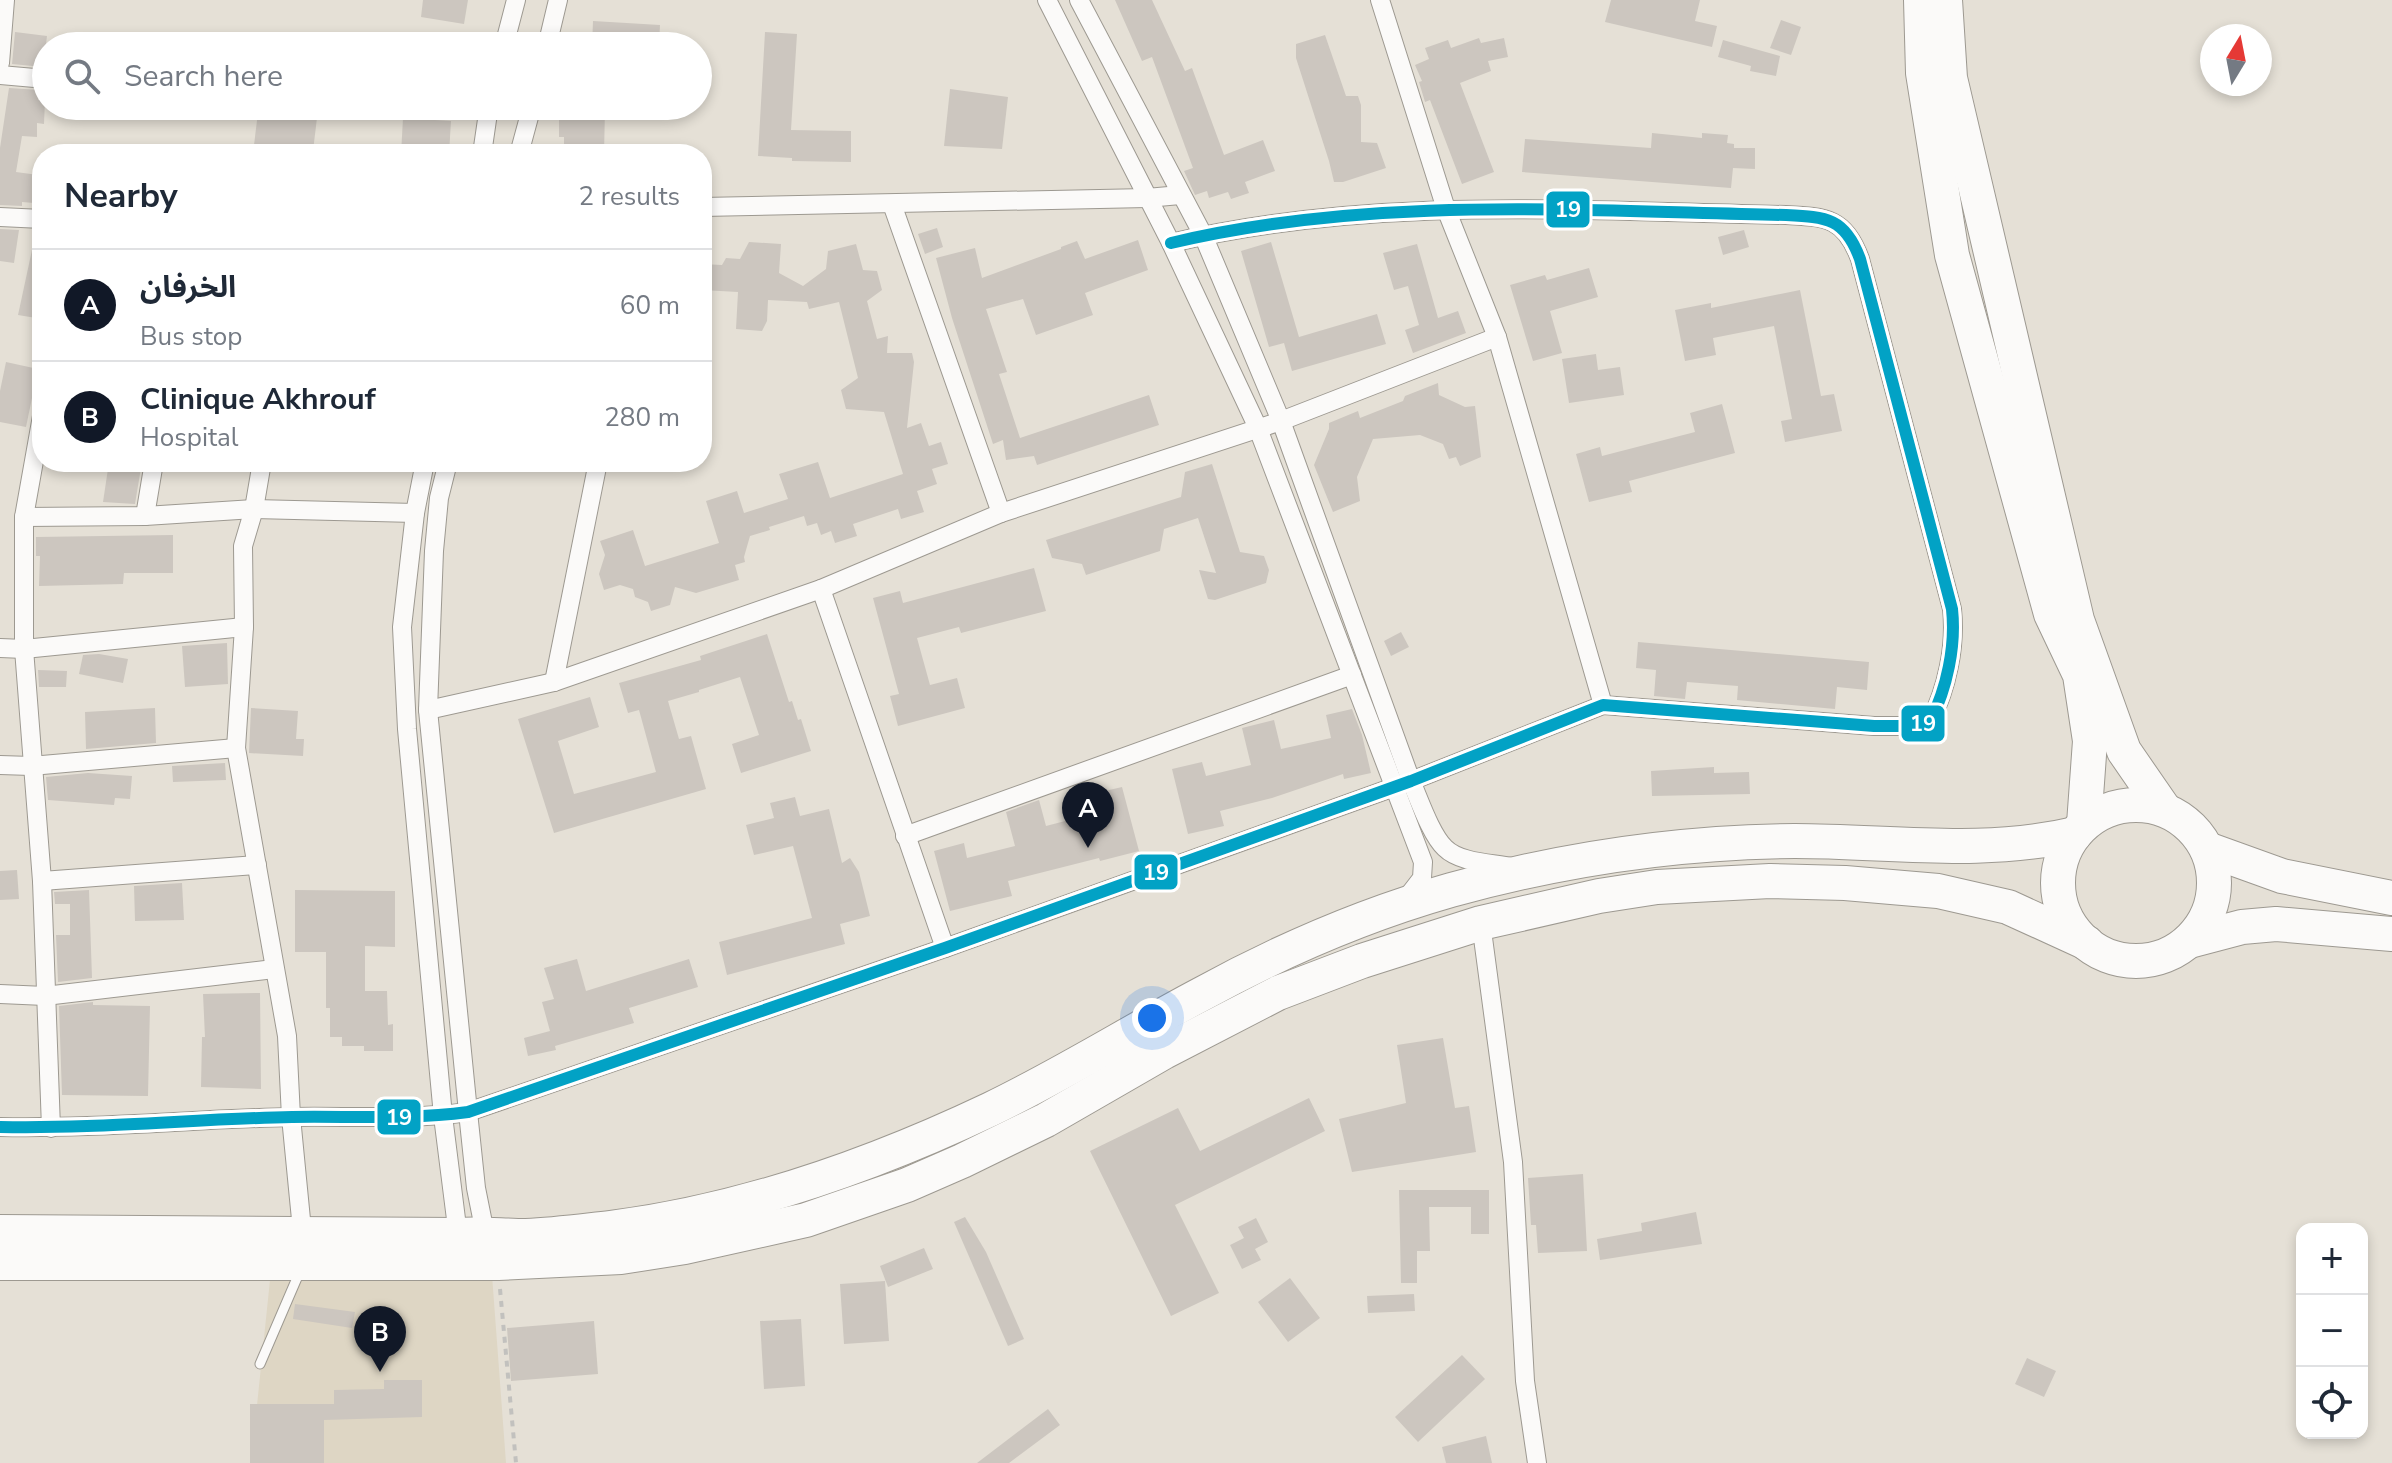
<!DOCTYPE html>
<html lang="en">
<head>
<meta charset="utf-8">
<style>
  body { margin:0; font-family:"Nunito Sans","Noto Sans Arabic",sans-serif; background:#f6f6f7; color:#1f2937 }
  .controls { position:absolute; right:24px; bottom:24px; display:grid; overflow:hidden; border-radius:16px; box-shadow:0 4px 12px #0003 }
  .controls button { width:72px; height:72px; display:grid; place-items:center; padding:0; border:0; border-bottom:2px solid #e0e1e3; background:#fff; color:#1f2937; font:40px sans-serif }
  .compass { position:absolute; left:2200px; top:24px; width:72px; height:72px; border-radius:50%; background:#fff; box-shadow:0 4px 12px #0003; rotate:10deg }
  .you { position:absolute; left:1152px; top:1018px; width:28px; height:28px; margin:-20px; border:6px solid #fff; border-radius:50%; background:#1a73e8; box-shadow:0 0 0 12px #1a73e833 }
  .badge { display:grid; place-items:center; width:52px; height:52px; border-radius:50%; background:#111827; color:#fff; font-size:26px; font-weight:700 }
  .pin { position:absolute; translate:-50% -66px; filter:drop-shadow(0 2px 4px #0008) }
  .pin::after { content:''; position:absolute; top:42px; width:28px; height:24px; background:inherit; clip-path:polygon(0 0,100% 0,50% 100%) }
  .list { margin:0; padding:0; list-style:none }
  h2 { display:flex; justify-content:space-between; align-items:center; height:104px; margin:0; padding:0 32px; font-size:34px }
  h2 small { font-size:26px; font-weight:400; color:#747a83 }
  .list li { display:grid; grid-template-columns:52px 1fr auto; gap:24px; align-items:center; box-sizing:border-box; height:112px; padding:0 32px; border-top:2px solid #e0e1e3 }
  .list b { display:block; font-size:30px; white-space:nowrap }
  .list p { margin:0; font-size:26px; white-space:nowrap; color:#747a83 }
  .list em { font-size:26px; font-style:normal; color:#747a83 }
  .icon { flex:none; width:44px; height:44px; fill:none; stroke:currentColor; stroke-width:2; stroke-linecap:round; stroke-linejoin:round }
  .map { position:relative; flex:none; width:2392px; height:1463px; overflow:hidden }
  .search { position:absolute; background:#fff; box-shadow:0 4px 12px #0003; left:32px; top:32px; width:680px; height:88px; display:flex; align-items:center; gap:20px; box-sizing:border-box; padding:0 28px; border-radius:44px; color:#747a83; font-size:30px }
  .panel { position:absolute; background:#fff; box-shadow:0 4px 12px #0003; left:32px; top:144px; width:680px; height:328px; border-radius:32px }
  .map>svg:first-child { display:block }
  .built { fill:#ded6c4 }
  .building { fill:#ccc6bf }
  .lines { fill:none; stroke-linecap:round; stroke-linejoin:round }
  .lane-casing { stroke:#9d9991; stroke-width:11 }
  .street-casing { stroke:#9d9991; stroke-width:20 }
  .highway-casing { stroke:#9d9991; stroke-width:36 }
  .path { stroke:#c2c1be; stroke-width:4; stroke-dasharray:6 6; stroke-linecap:butt }
  .lane { stroke:#fbfaf9; stroke-width:9 }
  .street { stroke:#fbfaf9; stroke-width:18 }
  .highway { stroke:#fbfaf9; stroke-width:34 }
  .bus-1-casing { stroke:#fff; stroke-width:18 }
  .bus-1 { stroke:#02a2c5; stroke-width:12 }
  .line-badge { stroke:#fff; stroke-width:3 }
  .badge-label { font-size:22px; text-anchor:middle; font-weight:bold; fill:#fff }
</style>
</head>
<body>
<div class="map">
<svg width="2392" height="1463" viewBox="0 0 2392 1463">
  <rect width="100%" height="100%" fill="#e5e0d6"/>
  <polygon class="built" points="492,1275 506,1463 251,1463 270,1280 307,1281"/>
  <g class="building">
    <polygon points="423,0 468,0 464,24 421,17"/>
    <polygon points="1115,0 1152,0 1185,71 1192,68 1224,155 1263,140 1275,171 1245,182 1249,193 1231,199 1228,192 1209,198 1207,191 1195,195 1184,171 1193,168 1152,57 1142,61"/>
    <polygon points="1611,0 1700,0 1695,21 1717,26 1712,47 1605,22"/>
    <polygon points="1781,20 1801,27 1791,55 1770,48"/>
    <polygon points="593,21 660,25 659,46 592,46"/>
    <polygon points="15,32 47,36 43,67 12,64"/>
    <polygon points="765,32 797,34 791,130 851,131 851,162 792,161 792,158 758,156"/>
    <polygon points="1325,35 1346,96 1358,96 1361,105 1361,142 1377,143 1386,168 1343,182 1334,182 1329,161 1296,58 1296,44"/>
    <polygon points="1479,38 1481,43 1504,38 1508,57 1488,61 1491,71 1460,83 1494,172 1462,184 1430,100 1425,102 1419,82 1422,81 1415,65 1429,59 1425,48 1448,40 1451,48"/>
    <polygon points="1723,40 1780,56 1776,76 1750,71 1751,66 1718,57"/>
    <polygon points="9,88 40,90 38,100 45,100 44,124 37,123 37,137 22,136 16,172 38,175 34,203 22,202 22,206 0,205 0,148"/>
    <polygon points="950,89 1008,97 1002,149 944,146"/>
    <polygon points="559,108 605,109 604,154 564,154 564,137 559,137"/>
    <polygon points="258,112 317,118 313,151 254,145"/>
    <polygon points="403,118 451,121 449,154 401,154"/>
    <polygon points="1652,133 1702,138 1702,133 1728,135 1727,143 1734,144 1734,148 1755,148 1755,169 1733,168 1731,188 1522,172 1525,139 1651,148"/>
    <polygon points="937,228 943,247 925,254 918,234"/>
    <polygon points="0,229 19,230 14,263 0,261"/>
    <polygon points="1744,230 1749,247 1723,255 1718,237"/>
    <polygon points="35,236 42,237 42,319 18,315"/>
    <polygon points="1138,240 1148,270 1085,293 1093,315 1036,335 1023,299 986,309 1007,372 999,374 1020,438 1149,395 1159,425 1037,465 1034,456 1006,460 1003,440 993,444 952,318 936,258 975,248 982,278 1061,249 1061,247 1077,241 1085,259"/>
    <polygon points="749,242 781,244 779,273 803,286 826,269 828,251 856,244 863,270 877,271 882,290 867,301 877,339 888,336 887,353 912,353 914,362 907,428 921,423 929,446 941,442 948,464 932,469 937,484 917,491 924,512 901,519 898,509 853,524 857,536 835,543 831,531 821,535 817,523 807,526 804,516 769,527 770,530 750,536 744,557 745,562 735,565 739,580 696,593 675,587 670,605 651,611 648,602 635,597 633,589 620,585 604,590 599,574 605,555 600,541 633,530 645,566 719,543 706,501 737,491 744,513 788,499 779,474 818,462 830,498 903,474 884,412 846,409 841,390 858,378 839,302 809,309 807,302 768,300 767,321 762,331 736,329 738,292 702,290 702,264 722,265 726,258 740,259"/>
    <polygon points="1271,242 1299,337 1377,314 1386,344 1292,371 1284,343 1269,347 1241,251"/>
    <polygon points="1417,244 1438,318 1458,311 1466,333 1413,353 1405,330 1419,325 1408,286 1394,290 1383,253"/>
    <polygon points="1589,268 1598,297 1550,311 1562,353 1533,361 1510,285 1545,275 1547,280"/>
    <polygon points="1800,290 1821,396 1834,394 1842,431 1785,442 1781,421 1792,419 1774,326 1713,338 1716,355 1685,361 1675,310 1711,303 1711,308"/>
    <polygon points="1596,354 1598,370 1620,367 1624,395 1569,403 1562,359"/>
    <polygon points="6,362 38,369 26,427 0,422 0,391"/>
    <polygon points="1438,383 1439,395 1465,407 1475,406 1481,457 1460,466 1456,457 1449,459 1443,444 1420,435 1373,439 1357,477 1360,501 1333,512 1314,465 1329,429 1329,423 1358,411 1360,418 1403,401 1405,396"/>
    <polygon points="1722,404 1735,453 1629,481 1632,492 1589,502 1576,454 1600,447 1602,456 1695,432 1690,413"/>
    <polygon points="109,462 142,462 135,504 103,502"/>
    <polygon points="1212,464 1240,552 1264,556 1269,570 1266,583 1215,600 1208,599 1199,570 1216,573 1198,518 1164,529 1160,551 1086,575 1082,564 1052,558 1046,540 1181,497 1185,472"/>
    <polygon points="173,535 173,573 124,573 123,584 39,586 40,556 36,556 36,537"/>
    <polygon points="1034,568 1046,611 961,633 959,627 917,638 930,685 957,678 965,708 898,726 890,696 899,694 873,598 900,591 903,603"/>
    <polygon points="1401,632 1409,647 1391,656 1384,641"/>
    <polygon points="767,634 789,702 792,701 798,720 801,719 811,751 741,773 732,744 759,735 740,677 699,690 699,692 668,701 679,739 691,736 706,789 554,833 518,719 590,697 599,727 558,741 574,794 656,772 639,710 628,713 619,683 701,660 700,656"/>
    <polygon points="1638,642 1869,662 1867,690 1837,687 1835,709 1737,700 1738,686 1687,682 1685,699 1654,696 1656,670 1636,668"/>
    <polygon points="227,643 228,684 185,687 182,646"/>
    <polygon points="99,654 128,659 123,683 79,674 83,655"/>
    <polygon points="38,670 67,671 66,687 39,687"/>
    <polygon points="155,708 156,743 86,749 85,712"/>
    <polygon points="251,708 298,711 296,739 304,739 303,756 249,753"/>
    <polygon points="1352,709 1362,735 1371,773 1344,779 1343,774 1272,798 1220,811 1224,826 1188,834 1172,769 1202,762 1206,776 1251,765 1242,728 1274,720 1281,749 1331,738 1326,715"/>
    <polygon points="225,763 226,780 173,782 172,766"/>
    <polygon points="1714,767 1714,773 1749,772 1750,794 1652,796 1651,771"/>
    <polygon points="88,773 132,776 130,799 115,798 114,805 48,800 46,777"/>
    <polygon points="1122,787 1139,851 1100,861 1099,858 1008,881 1012,896 950,911 934,851 964,843 967,858 1015,846 1006,812 1039,800 1046,826 1092,814 1088,795"/>
    <polygon points="795,797 800,816 829,809 842,863 850,858 859,872 870,916 840,924 845,944 727,975 719,942 812,918 793,846 754,855 746,825 774,818 770,803"/>
    <polygon points="17,870 19,899 0,900 0,871"/>
    <polygon points="182,883 184,920 135,921 134,886"/>
    <polygon points="89,890 92,978 58,982 56,935 70,935 70,904 55,904 54,892"/>
    <polygon points="295,890 395,891 395,947 365,946 365,991 387,991 388,1025 393,1024 393,1051 364,1051 364,1046 342,1046 342,1037 330,1037 330,1008 326,1008 326,952 295,952"/>
    <polygon points="577,959 586,991 689,959 698,987 629,1008 634,1023 555,1046 556,1050 528,1056 524,1038 550,1031 542,1002 554,999 544,968"/>
    <polygon points="260,993 261,1089 201,1087 202,1037 205,1037 203,994"/>
    <polygon points="93,1002 93,1005 150,1006 148,1096 62,1095 59,1006"/>
    <polygon points="1443,1038 1455,1108 1469,1106 1476,1152 1352,1172 1339,1119 1406,1103 1397,1045"/>
    <polygon points="1309,1098 1325,1131 1175,1205 1219,1293 1171,1316 1090,1151 1178,1108 1200,1151"/>
    <polygon points="1583,1174 1587,1251 1538,1253 1536,1225 1531,1225 1528,1178"/>
    <polygon points="1399,1190 1489,1190 1489,1234 1471,1234 1471,1207 1429,1207 1430,1251 1417,1251 1417,1283 1401,1283"/>
    <polygon points="1696,1212 1702,1244 1600,1260 1597,1239 1642,1231 1641,1223"/>
    <polygon points="965,1217 986,1252 1024,1339 1008,1346 954,1222"/>
    <polygon points="1256,1218 1268,1242 1255,1249 1261,1260 1242,1269 1230,1245 1244,1238 1238,1227"/>
    <polygon points="924,1248 933,1269 888,1287 880,1266"/>
    <polygon points="1290,1278 1320,1318 1288,1342 1258,1302"/>
    <polygon points="885,1281 889,1341 844,1344 840,1284"/>
    <polygon points="1414,1294 1415,1311 1368,1313 1367,1296"/>
    <polygon points="295,1304 355,1312 352,1328 293,1319"/>
    <polygon points="801,1319 805,1386 764,1389 760,1321"/>
    <polygon points="594,1321 598,1374 511,1381 507,1328"/>
    <polygon points="1462,1355 1485,1379 1418,1442 1395,1417"/>
    <polygon points="2027,1358 2056,1371 2044,1397 2015,1384"/>
    <polygon points="384,1380 422,1380 422,1417 324,1420 324,1463 250,1463 250,1404 334,1404 334,1390 384,1389"/>
    <polygon points="1048,1409 1060,1425 1009,1463 977,1463"/>
    <polygon points="1486,1436 1492,1463 1446,1463 1442,1447"/>
  </g>
  <g class="lines">
    <defs>
      <polyline id="lane" points="260,1364 300,1271"/>
      <g id="street">
        <polyline points="1047,0 1171,243 1257,426 1423,862 1422,878 1405,900"/>
        <path d="M1079,0l124,235 78,186 130,360c8,18 20,54 34,67 15,15 47,15 66,19"/>
        <polyline points="1380,0 1446,209 1497,337 1603,705"/>
        <polyline points="504,46 516,0"/>
        <polyline points="547,46 558,0"/>
        <polyline points="0,63 5,0"/>
        <polyline points="0,75 46,79"/>
        <polyline points="482,154 489,106"/>
        <polyline points="519,154 532,106"/>
        <polyline points="892,204 1001,513"/>
        <polyline points="702,207 1147,198 1180,195"/>
        <polyline points="0,217 42,219"/>
        <polyline points="42,416 24,517 24,649 42,881 51,1128"/>
        <polyline points="262,462 254,509 243,546 244,627 236,748 287,1036 291,1117 303,1240"/>
        <polyline points="425,462 415,513 402,627 407,729 443,1116 458,1235"/>
        <polyline points="448,462 439,498 434,551 428,710 468,1112 476,1188 485,1233"/>
        <polyline points="145,516 154,462"/>
        <polyline points="24,517 145,516 254,509 415,513"/>
        <polyline points="821,589 945,948"/>
        <polyline points="0,648 24,649 244,627"/>
        <polyline points="554,682 598,462"/>
        <polyline points="428,710 554,682 821,589 1001,513 1281,421 1497,337"/>
        <polyline points="0,765 31,766 236,748"/>
        <polyline points="905,836 1352,675"/>
        <polyline points="42,881 257,865"/>
        <polyline points="1481,923 1513,1162 1525,1381 1537,1463"/>
        <polyline points="0,994 45,996 274,969"/>
        <path d="M0,1127c97,2 194,-8 292,-10 58,-1 117,3 176,-5l477,-164 466,-167 192,-76 271,21h35l21,-4c17,-34 26,-76 22,-113l-92,-350c-15,-41 -33,-42 -74,-44 -205,-4 -413,-20 -615,28"/>
      </g>
      <g id="highway">
        <polyline points="1921,0 1923,73 1952,255 2051,614 2080,675 2090,741 2084,824"/>
        <polyline points="1945,0 1950,78 2077,620 2124,751 2164,809"/>
        <circle cx="2136" cy="883" r="78"/>
        <polyline points="2207,849 2282,876 2392,898"/>
        <polyline points="2189,941 2242,927 2276,924 2392,934"/>
        <path d="M0,1232l458,3c23,-2 45,1 68,1 28,-1 57,-5 85,-8 132,-17 260,-62 380,-119 71,-34 139,-77 209,-114 80,-44 163,-80 251,-105 112,-31 228,-48 344,-49 94,0 188,15 280,-7"/>
        <polyline points="0,1263 498,1263 621,1257 685,1247 806,1220 907,1185 962,1161 1046,1120 1164,1052 1278,993 1362,961 1481,923 1599,896 1657,887 1770,881 1845,883 1938,891 2008,907 2087,943"/>
      </g>
    </defs>
    <use href="#lane" class="lane-casing"/>
    <use href="#street" class="street-casing"/>
    <use href="#highway" class="highway-casing"/>
    <polyline class="path" points="500,1289 516,1463"/>
    <use href="#lane" class="lane"/>
    <use href="#street" class="street"/>
    <use href="#highway" class="highway"/>
    <defs>
      <path id="bus-1" d="M0,1127c97,2 194,-8 292,-10 58,-1 117,3 176,-5l477,-164 466,-167 192,-76 271,21h35l21,-4c17,-34 26,-76 22,-113l-92,-350c-15,-41 -33,-42 -74,-44 -205,-4 -413,-20 -615,28"/>
    </defs>
    <use href="#bus-1" class="bus-1-casing"/>
    <use href="#bus-1" class="bus-1"/>
  </g>
  <g class="line-badge">
    <rect x="1545" y="190" width="46" height="39" rx="8" fill="#02a2c5"/>
    <rect x="1900" y="704" width="46" height="39" rx="8" fill="#02a2c5"/>
    <rect x="1133" y="853" width="46" height="38" rx="8" fill="#02a2c5"/>
    <rect x="376" y="1098" width="46" height="38" rx="8" fill="#02a2c5"/>
  </g>
  <g class="badge-label">
    <text x="1568" y="217">19</text>
    <text x="1923" y="731">19</text>
    <text x="1156" y="880">19</text>
    <text x="399" y="1125">19</text>
  </g>
</svg>
<div class="controls">
<button>+</button>
<button>−</button>
<button><svg class="icon" aria-label="locate" viewBox="0 0 24 24"><circle cx="12" cy="12" r="6"/><path d="M12 2v4M12 18v4M2 12h4M18 12h4"/></svg></button>
</div>
<svg class="compass" viewBox="-18 -18 36 36"><path d="M0-13l5 13h-10z" fill="#e53935"/><path d="M0 13l5-13h-10z" fill="#747a83"/></svg>
<div class="you"></div>
<div class="pin badge" style="left:1088px;top:848px">A</div>
<div class="pin badge" style="left:380px;top:1372px">B</div>
<div class="search"><svg class="icon" aria-label="search" viewBox="0 0 24 24"><circle cx="10" cy="10" r="6"/><path d="M15 15l6 6"/></svg>Search here</div>
<section class="panel">
<h2>Nearby<small>2 results</small></h2>
<ul class="list">
<li><span class="badge">A</span><div><b>الخرفان</b><p>Bus stop</p></div><em>60 m</em></li>
<li><span class="badge">B</span><div><b>Clinique Akhrouf</b><p>Hospital</p></div><em>280 m</em></li>
</ul>
</section>
</div>
</body>
</html>
